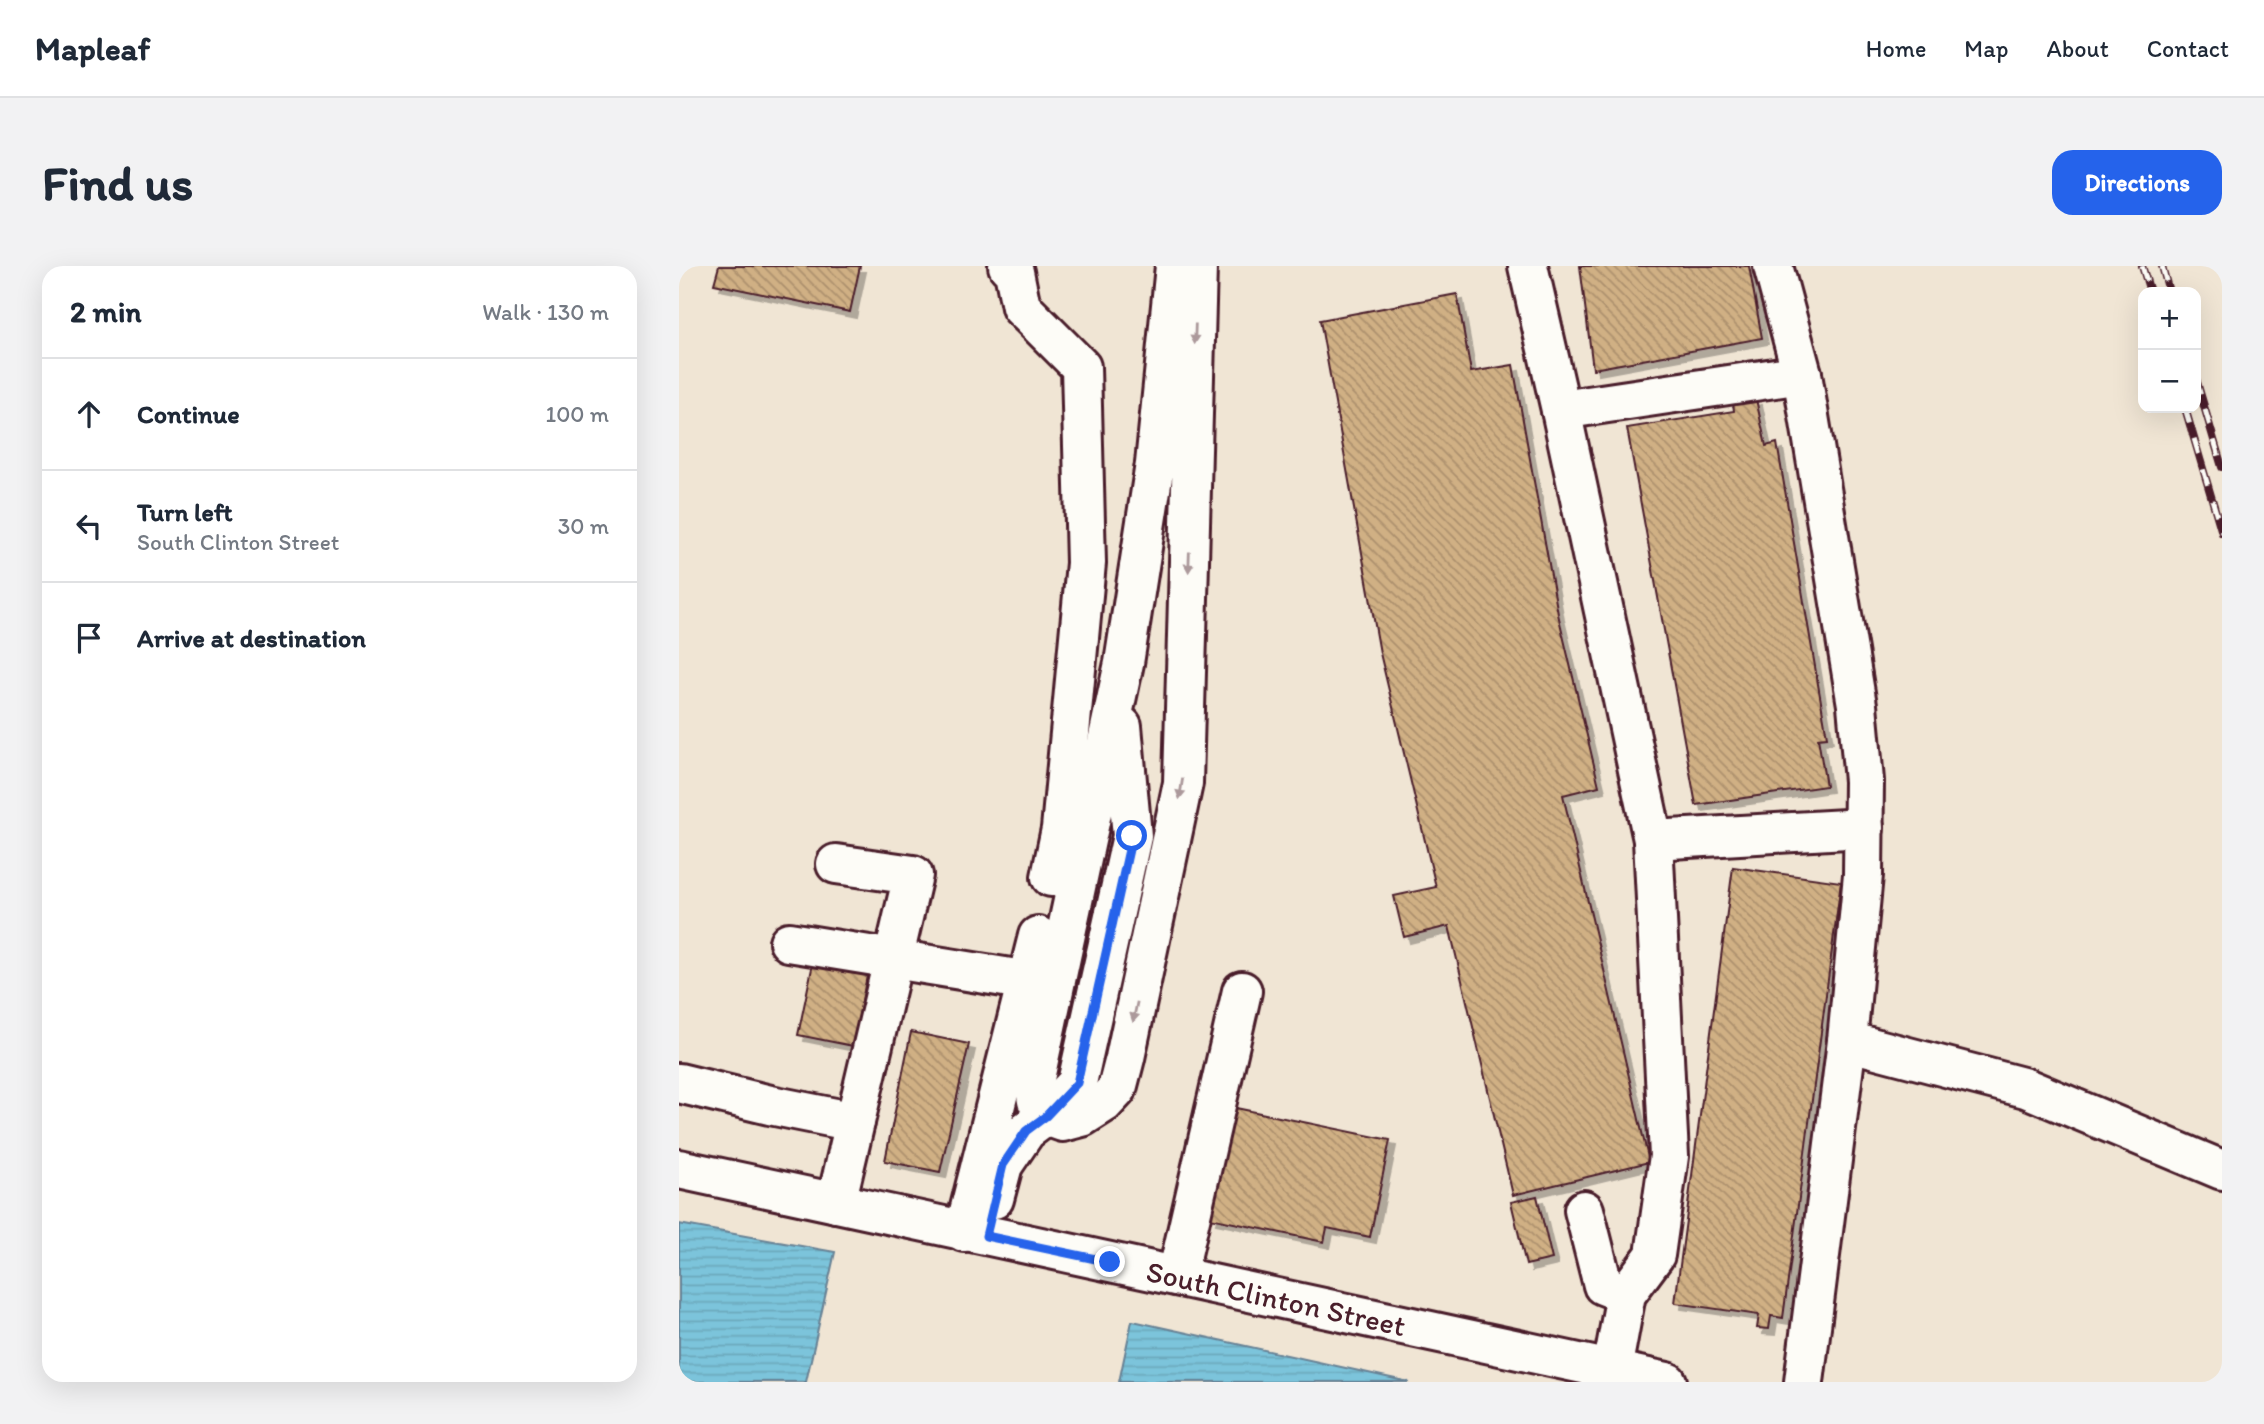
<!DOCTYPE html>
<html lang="en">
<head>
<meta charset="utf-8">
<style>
  body { margin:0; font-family:Itim,sans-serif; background:#f2f2f3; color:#1f2937 }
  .controls { position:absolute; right:21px; top:21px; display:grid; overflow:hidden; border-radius:14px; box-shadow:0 7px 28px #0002 }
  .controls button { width:63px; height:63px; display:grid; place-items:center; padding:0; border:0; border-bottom:2px solid #e0e1e3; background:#fff; color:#1f2937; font:35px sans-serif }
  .stop { position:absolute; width:21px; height:21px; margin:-16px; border:5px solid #2563eb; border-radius:50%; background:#fff }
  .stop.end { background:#2563eb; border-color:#fff; box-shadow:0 2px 7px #0008 }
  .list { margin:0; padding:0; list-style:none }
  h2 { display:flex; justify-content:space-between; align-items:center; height:91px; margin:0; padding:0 28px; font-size:30px }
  h2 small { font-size:23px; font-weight:400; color:#747a83 }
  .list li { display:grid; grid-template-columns:46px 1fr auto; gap:21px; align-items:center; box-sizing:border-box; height:112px; padding:0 28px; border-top:2px solid #e0e1e3 }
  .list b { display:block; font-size:26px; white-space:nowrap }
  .list p { margin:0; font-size:23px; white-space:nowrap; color:#747a83 }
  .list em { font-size:23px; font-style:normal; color:#747a83 }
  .icon { flex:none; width:38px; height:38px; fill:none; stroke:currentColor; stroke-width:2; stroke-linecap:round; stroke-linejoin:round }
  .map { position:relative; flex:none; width:1543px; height:1116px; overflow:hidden; border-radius:21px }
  header { display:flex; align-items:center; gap:42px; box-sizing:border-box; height:98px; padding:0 35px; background:#fff; border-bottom:2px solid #e0e1e3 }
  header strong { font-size:33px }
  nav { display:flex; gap:38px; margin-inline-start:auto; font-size:24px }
  .intro { display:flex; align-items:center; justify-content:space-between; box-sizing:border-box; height:168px; padding:0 42px }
  h1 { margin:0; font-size:49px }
  .button { padding:18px 32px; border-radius:21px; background:#2563eb; color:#fff; font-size:24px; font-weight:700 }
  main { display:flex; gap:42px; padding:0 42px }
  aside { flex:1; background:#fff; border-radius:21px; box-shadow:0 7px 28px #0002 }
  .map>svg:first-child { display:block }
  .water { fill:url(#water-rules); stroke:#678295; stroke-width:2 }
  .building { fill:url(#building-back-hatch); stroke:#4a1f2b; stroke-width:2; filter:url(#shadow) }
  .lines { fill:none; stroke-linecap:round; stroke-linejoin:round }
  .minor-casing { stroke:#4a1f2b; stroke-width:44 }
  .major-casing { stroke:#4a1f2b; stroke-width:44 }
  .minor { stroke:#fdfcf7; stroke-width:38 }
  .major { stroke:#fdfcf7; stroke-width:38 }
  .rail-casing { stroke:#4a1f2b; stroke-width:8 }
  .rail { stroke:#fdfcf7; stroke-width:5; stroke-dasharray:16; stroke-linecap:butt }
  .oneway { fill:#ac999b }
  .route { stroke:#2563eb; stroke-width:9 }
  .labels { text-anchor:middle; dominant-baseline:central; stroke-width:5; stroke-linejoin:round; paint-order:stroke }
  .street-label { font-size:30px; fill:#4a1f2b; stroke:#fdfcf7 }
</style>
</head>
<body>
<header>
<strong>Mapleaf</strong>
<nav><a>Home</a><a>Map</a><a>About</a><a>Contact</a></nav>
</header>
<div class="intro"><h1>Find us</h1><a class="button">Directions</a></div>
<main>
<aside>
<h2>2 min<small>Walk · 130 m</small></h2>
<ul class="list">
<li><svg class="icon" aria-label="ahead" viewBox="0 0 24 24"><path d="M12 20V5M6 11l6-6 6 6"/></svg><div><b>Continue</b></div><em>100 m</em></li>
<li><svg class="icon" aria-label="left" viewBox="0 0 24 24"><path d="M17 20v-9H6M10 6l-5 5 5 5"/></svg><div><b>Turn left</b><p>South Clinton Street</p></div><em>30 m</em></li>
<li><svg class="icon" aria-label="arrive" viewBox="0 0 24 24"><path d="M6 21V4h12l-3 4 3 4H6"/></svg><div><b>Arrive at destination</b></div></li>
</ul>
</aside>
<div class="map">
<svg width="1543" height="1116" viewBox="0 0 1543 1116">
  <defs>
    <pattern id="water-rules" width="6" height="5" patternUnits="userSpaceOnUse" patternTransform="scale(1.75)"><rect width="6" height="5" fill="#7bc4db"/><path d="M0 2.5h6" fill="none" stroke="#6ca8bc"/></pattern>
    <pattern id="building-back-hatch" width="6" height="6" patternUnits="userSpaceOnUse" patternTransform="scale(1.75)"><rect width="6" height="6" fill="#d0b084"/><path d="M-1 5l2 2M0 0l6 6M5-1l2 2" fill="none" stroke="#ab8f6c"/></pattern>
    <filter id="shadow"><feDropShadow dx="6" dy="6" stdDeviation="0" flood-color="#0004"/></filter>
  </defs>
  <rect width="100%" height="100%" fill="#f0e5d4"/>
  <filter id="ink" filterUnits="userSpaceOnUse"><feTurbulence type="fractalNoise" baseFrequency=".0143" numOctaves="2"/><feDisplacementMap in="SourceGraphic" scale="14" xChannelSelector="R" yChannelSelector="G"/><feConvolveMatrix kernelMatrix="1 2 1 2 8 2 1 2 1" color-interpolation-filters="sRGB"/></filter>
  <g filter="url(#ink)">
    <g class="water">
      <polygon points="0,958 156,986 127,1116 0,1116"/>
      <polygon points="453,1055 454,1055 730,1116 440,1116"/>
    </g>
    <g class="building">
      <polygon points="40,0 181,0 171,46 35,18"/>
      <polygon points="901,0 1070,0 1083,72 914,103"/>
      <polygon points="778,28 792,106 834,99 879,348 920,520 884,529 970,896 834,929 770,660 725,671 715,630 757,621 701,387 641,54"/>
      <polygon points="1077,133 1087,180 1098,177 1148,471 1139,472 1147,520 1017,539 948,162 1055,145 1054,137"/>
      <polygon points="1054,601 1162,616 1104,1052 1092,1050 1090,1063 1078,1062 1080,1049 996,1037"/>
      <polygon points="136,688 190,700 174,780 119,769"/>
      <polygon points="232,766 290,778 261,906 206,895"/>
      <polygon points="557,842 711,874 691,971 648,962 645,976 531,952"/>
      <polygon points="858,930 873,993 847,999 832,936"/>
    </g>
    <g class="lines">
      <defs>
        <g id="minor">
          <polyline points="329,0 335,6 342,41 402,101 407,297 382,563 372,611"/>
          <polyline points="496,0 476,198 445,397 355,817 358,835 367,850 384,856 403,851 425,837 438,823 446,792 504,517 518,0"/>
          <polyline points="849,0 882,144 1123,108"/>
          <polyline points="1094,0 1123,108 1178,439 1185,515 1184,609 1168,775 1125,1116"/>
          <polyline points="882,144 974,574 1185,562"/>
          <polyline points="110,676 374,719"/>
          <polyline points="1168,775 1347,822 1543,904"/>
          <polyline points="0,817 91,839 176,856 234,609 157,598"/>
          <polyline points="315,933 324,899 347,865 367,850 398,817 453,570 443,460"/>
          <polyline points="157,937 176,856"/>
          <polyline points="905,944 924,1019 947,1028"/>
          <polyline points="285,966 359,670"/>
          <polyline points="498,1010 563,725"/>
          <polyline points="933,1104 947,1028 976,989 990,890 974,574"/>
        </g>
        <g id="major">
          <path id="s1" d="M0,903l988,213"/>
        </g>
      </defs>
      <use href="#minor" class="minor-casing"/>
      <use href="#major" class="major-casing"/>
      <use href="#minor" class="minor"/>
      <use href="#major" class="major"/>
      <defs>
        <g id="rail">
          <polyline points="1463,0 1471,26"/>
          <polyline points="1483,0 1490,26"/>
          <polyline points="1517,113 1543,201"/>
          <polyline points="1506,142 1543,267"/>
        </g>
      </defs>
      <use href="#rail" class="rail-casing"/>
      <use href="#rail" class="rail"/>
    </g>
    <defs><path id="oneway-solid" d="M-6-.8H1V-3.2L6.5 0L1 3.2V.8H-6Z" transform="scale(1.75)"/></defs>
    <g class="oneway">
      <use href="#oneway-solid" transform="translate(516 68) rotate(92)"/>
      <use href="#oneway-solid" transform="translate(510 296) rotate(92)"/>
      <use href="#oneway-solid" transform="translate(502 523) rotate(99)"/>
      <use href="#oneway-solid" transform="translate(456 746) rotate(102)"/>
    </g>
  </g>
  <g class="lines" filter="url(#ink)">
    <polyline class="route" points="431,996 307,970 324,899 347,865 367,850 398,817 453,570"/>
  </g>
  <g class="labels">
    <g class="street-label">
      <text stroke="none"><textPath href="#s1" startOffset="611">South Clinton Street</textPath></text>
    </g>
  </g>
</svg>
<div class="controls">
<button>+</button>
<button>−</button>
</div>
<div class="stop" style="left:453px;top:570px"></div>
<div class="stop end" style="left:431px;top:996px"></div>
</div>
</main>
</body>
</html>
